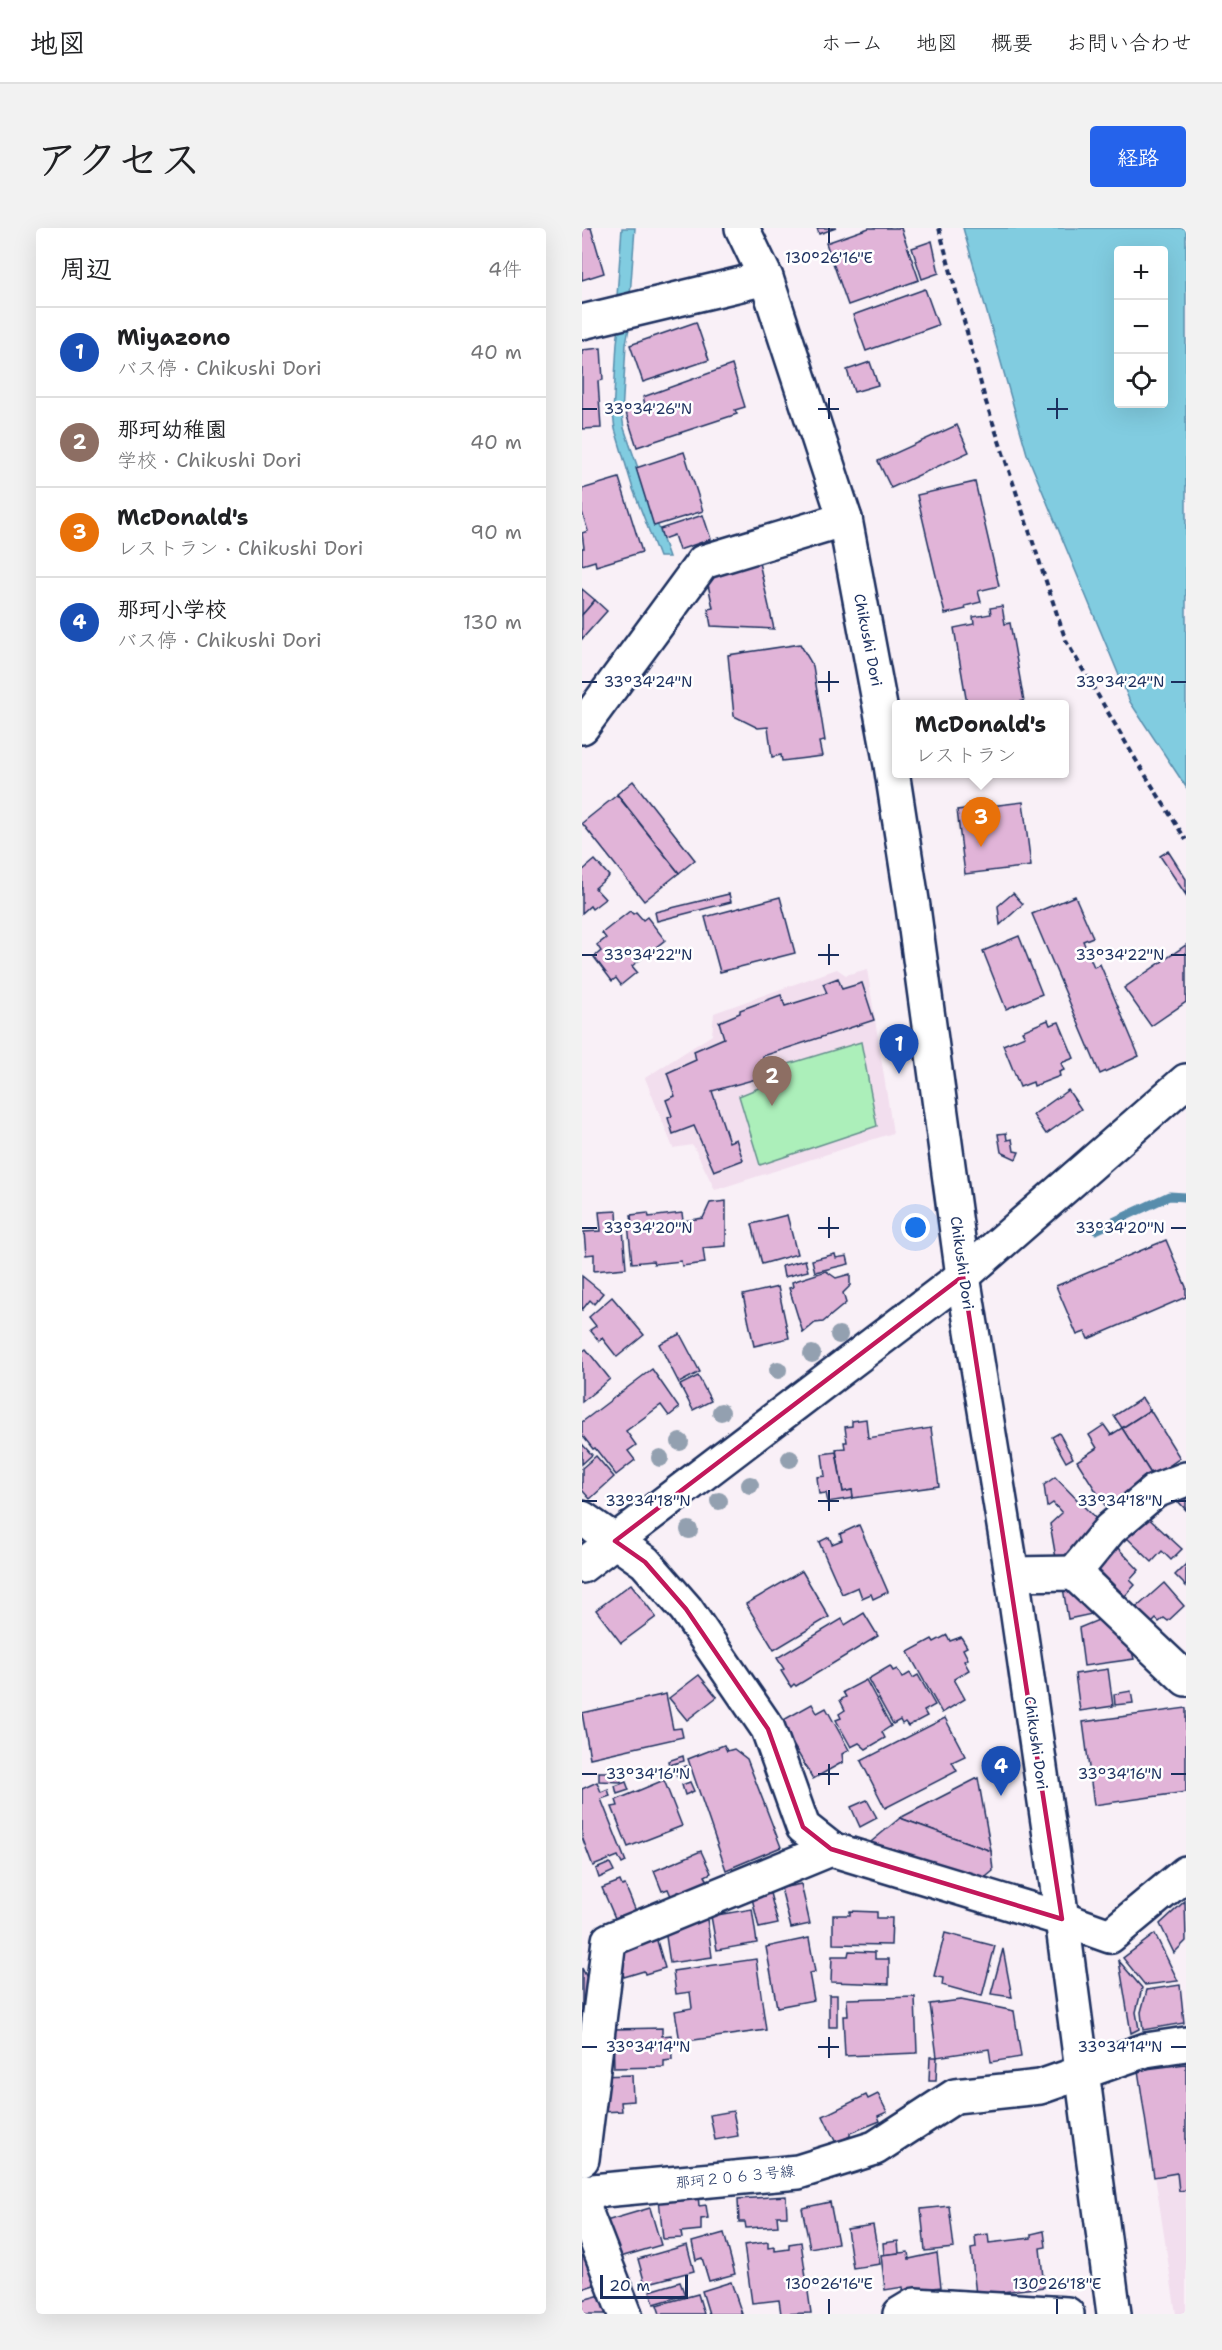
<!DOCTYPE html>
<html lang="ja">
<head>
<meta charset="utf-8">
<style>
  body { margin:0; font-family:"Shantell Sans","Klee One",sans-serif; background:#f2f2f2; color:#202124 }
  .controls { position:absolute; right:18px; top:18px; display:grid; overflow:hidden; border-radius:6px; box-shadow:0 6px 24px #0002 }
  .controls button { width:54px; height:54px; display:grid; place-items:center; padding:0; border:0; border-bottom:2px solid #e0e0e0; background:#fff; color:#202124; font:30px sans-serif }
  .scale { position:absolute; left:18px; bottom:15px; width:88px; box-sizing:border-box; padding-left:6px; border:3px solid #1b2f5e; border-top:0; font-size:16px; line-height:21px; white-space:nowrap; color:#1b2f5e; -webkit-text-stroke:4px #fff; paint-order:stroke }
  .you { position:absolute; left:334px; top:1000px; width:21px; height:21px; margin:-15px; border:4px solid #fff; border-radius:50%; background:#1a73e8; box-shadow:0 0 0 9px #1a73e833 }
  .badge { display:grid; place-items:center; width:39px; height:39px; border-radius:50%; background:#2563eb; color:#fff; font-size:20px; font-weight:700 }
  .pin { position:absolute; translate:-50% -50px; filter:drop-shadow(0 2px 3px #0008) }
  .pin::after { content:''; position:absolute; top:32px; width:21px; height:18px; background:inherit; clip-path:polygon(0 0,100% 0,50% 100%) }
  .popup { position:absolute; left:310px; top:472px; width:177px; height:78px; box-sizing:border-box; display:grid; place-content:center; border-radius:6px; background:#fff; filter:drop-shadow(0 2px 4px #0005); font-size:20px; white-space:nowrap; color:#757577 }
  .popup b { font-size:22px; color:#202124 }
  .popup::after { content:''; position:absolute; left:50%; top:100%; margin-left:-12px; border:12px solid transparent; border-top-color:#fff }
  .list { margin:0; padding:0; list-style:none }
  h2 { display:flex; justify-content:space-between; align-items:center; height:78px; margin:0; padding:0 24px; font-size:26px }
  h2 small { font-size:20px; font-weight:400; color:#757577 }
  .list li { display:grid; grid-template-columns:39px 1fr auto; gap:18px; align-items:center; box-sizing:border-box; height:90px; padding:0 24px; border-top:2px solid #e0e0e0 }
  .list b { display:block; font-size:22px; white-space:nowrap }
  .list p { margin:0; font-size:20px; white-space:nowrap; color:#757577 }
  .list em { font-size:20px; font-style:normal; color:#757577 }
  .icon { flex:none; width:33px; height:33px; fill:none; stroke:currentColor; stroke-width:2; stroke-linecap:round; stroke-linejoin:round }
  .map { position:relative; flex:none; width:604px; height:2086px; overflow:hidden; border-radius:6px }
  header { display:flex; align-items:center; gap:36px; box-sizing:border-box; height:84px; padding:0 30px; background:#fff; border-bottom:2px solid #e0e0e0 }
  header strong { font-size:28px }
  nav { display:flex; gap:33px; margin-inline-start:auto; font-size:21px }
  .intro { display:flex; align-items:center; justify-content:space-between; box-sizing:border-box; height:144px; padding:0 36px }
  h1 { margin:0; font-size:42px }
  .button { padding:15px 27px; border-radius:6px; background:#2563eb; color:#fff; font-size:21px; font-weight:700 }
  main { display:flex; gap:36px; padding:0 36px }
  aside { flex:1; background:#fff; border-radius:6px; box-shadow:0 6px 24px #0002 }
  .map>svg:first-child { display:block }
  .built { fill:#f2deee }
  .green { fill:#acefba; stroke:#648f8c; stroke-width:1.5 }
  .water { fill:#81cce0; stroke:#588dac; stroke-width:1.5; fill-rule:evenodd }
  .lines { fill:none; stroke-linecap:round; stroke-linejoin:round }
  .stream { stroke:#588dac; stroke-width:9 }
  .building { fill:#e1b4d8; stroke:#1b2f5e; stroke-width:1.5 }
  .minor-casing { stroke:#1b2f5e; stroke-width:38 }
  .path { stroke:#1b2f5e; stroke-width:4; stroke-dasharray:6 4.5; stroke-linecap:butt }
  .minor { stroke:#fff; stroke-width:33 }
  .tree { fill:#93a0b0 }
  .marked { fill:none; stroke:#c2185b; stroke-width:4.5; stroke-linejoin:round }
  .ticks { fill:none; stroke:#1b2f5e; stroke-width:2 }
  .labels { text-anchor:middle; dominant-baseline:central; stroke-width:5; stroke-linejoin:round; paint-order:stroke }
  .street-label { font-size:15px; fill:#1b2f5e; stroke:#fff }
  .ticks-label { font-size:15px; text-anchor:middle; fill:#1b2f5e; stroke:#fff; stroke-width:5; stroke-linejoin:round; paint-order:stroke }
</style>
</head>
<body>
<header>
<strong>地図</strong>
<nav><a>ホーム</a><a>地図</a><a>概要</a><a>お問い合わせ</a></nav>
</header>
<div class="intro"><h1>アクセス</h1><a class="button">経路</a></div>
<main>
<aside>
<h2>周辺<small>4件</small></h2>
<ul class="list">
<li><span class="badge" style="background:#1a4fb4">1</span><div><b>Miyazono</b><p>バス停 · Chikushi Dori</p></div><em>40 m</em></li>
<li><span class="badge" style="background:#8d6e63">2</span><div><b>那珂幼稚園</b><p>学校 · Chikushi Dori</p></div><em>40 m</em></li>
<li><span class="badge" style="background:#e8710a">3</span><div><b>McDonald's</b><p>レストラン · Chikushi Dori</p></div><em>90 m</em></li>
<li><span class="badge" style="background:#1a4fb4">4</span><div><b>那珂小学校</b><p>バス停 · Chikushi Dori</p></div><em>130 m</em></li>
</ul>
</aside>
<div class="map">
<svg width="604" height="2086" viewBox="0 0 604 2086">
  <rect width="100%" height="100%" fill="#f9f0f7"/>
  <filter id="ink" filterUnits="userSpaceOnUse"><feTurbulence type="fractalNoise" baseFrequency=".0167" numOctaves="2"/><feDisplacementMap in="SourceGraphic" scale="12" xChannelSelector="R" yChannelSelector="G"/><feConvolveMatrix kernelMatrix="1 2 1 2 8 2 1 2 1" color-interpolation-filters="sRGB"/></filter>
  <g filter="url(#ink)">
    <g class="built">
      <polygon points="255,741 264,747 285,741 311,905 133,962 111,917 91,920 63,850 130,807 132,785"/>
      <polygon points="604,1829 604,2086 594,2086 556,1836"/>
    </g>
    <polygon class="green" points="279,814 295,898 178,937 157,868 189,855 193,840"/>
    <g class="water">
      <polygon points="40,0 53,0 48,68 49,89 44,116 40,187 42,200 87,329 77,329 51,261 33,201 31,186 35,115 38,92 35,68"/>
      <path d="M381,0h223v559l-56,-85 -103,-248zM536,22h46v154h-46z"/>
    </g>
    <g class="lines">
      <polyline class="stream" points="514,1002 587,968 604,969"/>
    </g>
    <g class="building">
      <polygon points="0,0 9,0 22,45 0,52"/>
      <polygon points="235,0 254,0 237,6"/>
      <polygon points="287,0 319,0 337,52 266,77 244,15"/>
      <polygon points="350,13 357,45 340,51 330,20"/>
      <polygon points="343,61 356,97 284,123 271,87"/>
      <polygon points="114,94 127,132 61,154 48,117"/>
      <polygon points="19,120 21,152 16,153 19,200 0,201 0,122"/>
      <polygon points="288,134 296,157 272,164 265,142"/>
      <polygon points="150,137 163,179 153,182 155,186 55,219 43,182 63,176 61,169"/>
      <polygon points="375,197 387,224 309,260 296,233"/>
      <polygon points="102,224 121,283 72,298 54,240"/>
      <polygon points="37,250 60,324 14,338 13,333 0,337 0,320 2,320 0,305 6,303 0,284 0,261"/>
      <polygon points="393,254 417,358 396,363 399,374 383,378 384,381 363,386 335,267"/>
      <polygon points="121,287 129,311 97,322 92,307 81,311 78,301"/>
      <polygon points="176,330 192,401 129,398 126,381 131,380 123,342"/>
      <polygon points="0,361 13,372 0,387"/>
      <polygon points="13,372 25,383 0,411 0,387"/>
      <polygon points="420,378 423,396 428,395 442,473 422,476 385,476 372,400 392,396 391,389 409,386 408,380"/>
      <polygon points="218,416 231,438 243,513 237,514 240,528 200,533 199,527 190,529 186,499 176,500 152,488 146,427"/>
      <polygon points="51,553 113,632 97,645 35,566"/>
      <polygon points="35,567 97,645 62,673 0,595"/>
      <polygon points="441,574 449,638 383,646 375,582"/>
      <polygon points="586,623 604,651 604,667 578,628"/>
      <polygon points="13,632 27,648 13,660 23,671 10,681 8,678 0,685 0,643"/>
      <polygon points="431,665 441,676 418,697 416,678"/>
      <polygon points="147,666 149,674 75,693 73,684"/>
      <polygon points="493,668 511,709 501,713 512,739 518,736 557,828 518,846 450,686"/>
      <polygon points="198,669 213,725 138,744 123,689"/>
      <polygon points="48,683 51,686 54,684 61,692 65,689 83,712 50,738 55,744 39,757 34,750 30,753 12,729 19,723 15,717 24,710 20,705"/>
      <polygon points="437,708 460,766 424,781 401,723"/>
      <polygon points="604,717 604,774 569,798 542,760"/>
      <polygon points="256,750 260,761 280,755 292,792 181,828 178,850 130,863 147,914 154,911 161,932 132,943 112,898 91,906 86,890 90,888 84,872 93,868 85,845 114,832 112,823 142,810 137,794 158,785 158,782 199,767 203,778 245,765 241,756"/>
      <polygon points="466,792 468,797 477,794 492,830 479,835 482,842 477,844 478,848 452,858 451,854 438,859 421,817 443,808 440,803"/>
      <polygon points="486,862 499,881 464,906 451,887"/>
      <polygon points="424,905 425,912 430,911 432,923 437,924 434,931 419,924 416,906"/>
      <polygon points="144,973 144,1018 121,1020 123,1035 100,1038 99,1033 72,1036 71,1033 50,1035 46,996 50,996 49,987 66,985 67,989 100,985 101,993 121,990 128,975"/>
      <polygon points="35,983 36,1002 41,1001 44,1040 12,1043 12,1026 4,1027 2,1004 19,1003 17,984"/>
      <polygon points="205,987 215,1026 180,1036 170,996"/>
      <polygon points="584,1012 604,1059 604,1069 506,1111 503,1104 495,1107 474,1058"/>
      <polygon points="253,1026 254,1030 265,1028 267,1036 233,1044 230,1032"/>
      <polygon points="223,1032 226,1043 202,1049 200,1038"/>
      <polygon points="244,1043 254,1050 268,1046 268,1058 261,1065 264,1075 241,1094 233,1095 221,1105 207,1060 211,1059 210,1054 213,1053"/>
      <polygon points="0,1048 21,1065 12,1076 8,1072 0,1082"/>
      <polygon points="196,1059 207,1110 172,1118 161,1067"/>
      <polygon points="30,1069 62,1107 35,1129 20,1110 17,1113 8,1102 14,1098 7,1089"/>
      <polygon points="98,1106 118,1144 97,1155 77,1116"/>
      <polygon points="4,1121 28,1151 0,1174 0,1124"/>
      <polygon points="70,1141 97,1180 87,1188 79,1177 44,1203 54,1217 46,1223 53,1232 34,1247 13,1220 11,1221 0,1207 0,1194"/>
      <polygon points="116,1148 129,1173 111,1182 98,1157"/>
      <polygon points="560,1170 568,1182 540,1200 532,1188"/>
      <polygon points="568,1182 598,1230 571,1249 540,1200"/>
      <polygon points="284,1191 286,1210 349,1200 357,1258 271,1270 270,1262 261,1264 254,1221 263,1220 262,1214 265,1214 263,1199 270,1198 270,1193"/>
      <polygon points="522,1197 529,1207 540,1200 571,1249 524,1279 495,1233 515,1220 507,1207"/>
      <polygon points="477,1205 491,1230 484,1234 470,1209"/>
      <polygon points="0,1216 10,1227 0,1236"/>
      <polygon points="254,1224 261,1264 270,1262 271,1270 246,1274 244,1265 237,1266 235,1249 243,1248 240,1226"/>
      <polygon points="14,1228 32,1249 8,1271 0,1262 0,1240"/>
      <polygon points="473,1249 518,1295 475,1336 468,1296 480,1285 471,1275 465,1279 462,1257"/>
      <polygon points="604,1263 604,1282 595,1272"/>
      <polygon points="563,1287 600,1321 589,1332 580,1323 570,1334 543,1308"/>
      <polygon points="277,1297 306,1364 291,1371 289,1366 280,1370 276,1359 260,1366 237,1314 247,1309 250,1316 260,1312 258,1306"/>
      <polygon points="534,1318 557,1342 548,1352 553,1357 543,1368 515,1340"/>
      <polygon points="604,1336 604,1358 593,1347"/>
      <polygon points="220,1343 247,1389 192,1422 164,1376"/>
      <polygon points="480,1353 509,1371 510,1386 486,1391"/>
      <polygon points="582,1355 602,1378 586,1393 582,1390 577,1394 574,1391 568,1397 554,1380"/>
      <polygon points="49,1356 74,1389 39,1415 14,1382"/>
      <polygon points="282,1385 296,1408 214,1458 212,1456 209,1459 199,1443 202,1441 195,1430 260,1391 263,1397"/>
      <polygon points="521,1390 547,1412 552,1431 502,1438 497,1400"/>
      <polygon points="365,1407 368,1413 379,1409 385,1419 381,1421 386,1431 382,1433 387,1442 372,1451 383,1471 360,1485 326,1424 350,1411 352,1414"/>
      <polygon points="308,1438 311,1443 315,1441 320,1450 328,1445 331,1450 336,1447 353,1477 342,1483 345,1488 326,1498 323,1494 320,1496 318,1492 311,1496 286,1451"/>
      <polygon points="526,1441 531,1478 498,1483 493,1446"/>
      <polygon points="117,1447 135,1469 105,1492 87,1470"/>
      <polygon points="284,1452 309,1498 300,1504 303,1510 284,1521 277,1515 269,1519 254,1492 259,1490 257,1486 263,1482 258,1472 264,1469 261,1464"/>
      <polygon points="549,1463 551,1475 533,1477 532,1466"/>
      <polygon points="84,1466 91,1501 99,1500 101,1509 8,1530 0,1485"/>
      <polygon points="230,1476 235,1485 244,1480 267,1522 260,1526 261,1534 231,1551 198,1494"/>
      <polygon points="604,1480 604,1564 512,1577 501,1494"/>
      <polygon points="363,1490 383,1528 370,1534 375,1543 303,1580 279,1533"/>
      <polygon points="142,1517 145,1523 152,1521 165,1531 199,1619 144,1642 106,1531"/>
      <polygon points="101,1528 102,1533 87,1537 86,1533"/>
      <polygon points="105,1538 107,1545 95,1549 93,1541"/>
      <polygon points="17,1544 39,1544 39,1554 17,1553"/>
      <polygon points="396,1550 409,1623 318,1590"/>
      <polygon points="82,1552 100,1598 46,1619 30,1579 36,1578 34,1572"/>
      <polygon points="15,1554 19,1564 26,1561 28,1568 19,1571 44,1634 40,1636 36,1628 11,1638 0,1609 0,1561"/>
      <polygon points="44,1554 47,1562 35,1566 33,1558"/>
      <polygon points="108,1554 112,1563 103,1567 100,1557"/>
      <polygon points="285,1572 295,1590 278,1599 269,1579"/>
      <polygon points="318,1590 409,1623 411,1643 393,1658 284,1618"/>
      <polygon points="119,1623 129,1645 123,1648 126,1653 89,1668 86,1661 80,1663 72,1643"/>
      <polygon points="28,1635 32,1643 17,1650 14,1641"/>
      <polygon points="38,1653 40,1658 43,1657 56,1688 49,1691 45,1686 33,1690 20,1660"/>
      <polygon points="219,1656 228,1696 209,1700 199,1660"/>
      <polygon points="188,1665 196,1696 177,1700 170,1670"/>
      <polygon points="603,1673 604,1713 592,1725 578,1696"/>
      <polygon points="170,1681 175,1715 135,1722 129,1688"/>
      <polygon points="268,1683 295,1684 295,1690 310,1690 309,1717 251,1716 251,1687 268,1687"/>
      <polygon points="125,1691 130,1729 88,1735 82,1695"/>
      <polygon points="71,1699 83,1740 63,1746 62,1743 42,1749 33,1718"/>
      <polygon points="363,1705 413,1718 400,1768 360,1757 361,1750 352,1748"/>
      <polygon points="573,1706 596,1753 563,1757 541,1730"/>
      <polygon points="227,1710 233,1744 227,1745 232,1772 195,1779 184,1719"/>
      <polygon points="421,1721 430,1769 409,1766"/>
      <polygon points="267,1723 293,1724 293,1731 307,1731 307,1756 249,1754 250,1728 266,1728"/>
      <polygon points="174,1731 184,1802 98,1814 93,1783 110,1780 108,1764 94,1766 91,1743"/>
      <polygon points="537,1733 560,1760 554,1784 557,1801 549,1805"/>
      <polygon points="0,1740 11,1762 6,1781 0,1784"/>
      <polygon points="598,1757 602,1795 561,1802 559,1784 565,1762"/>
      <rect x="247" y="1767" width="8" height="32"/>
      <polygon points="333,1769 335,1825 263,1828 261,1788 266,1788 265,1771"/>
      <polygon points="379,1772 432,1783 439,1829 409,1834 407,1821 355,1829 348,1776"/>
      <polygon points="80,1800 80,1808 89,1807 90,1832 82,1833 82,1839 32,1840 31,1801"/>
      <polygon points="348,1829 355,1829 354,1853 347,1853"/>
      <polygon points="604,1836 604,1962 597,1963 595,1945 572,1949 556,1842"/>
      <polygon points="50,1847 51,1873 39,1874 40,1883 19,1884 15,1848"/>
      <polygon points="296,1866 305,1884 296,1888 298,1893 268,1905 268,1908 254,1915 241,1888 284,1867 286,1871"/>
      <polygon points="151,1883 156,1908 133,1912 128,1887"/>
      <polygon points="116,1967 117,1978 124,1977 126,1990 119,1991 119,2002 99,2004 100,2010 81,2011 77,1971"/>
      <polygon points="204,1968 205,1988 195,1988 196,1998 164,2000 163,1994 157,1994 156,1971"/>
      <polygon points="248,1974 256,2015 228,2020 220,1980"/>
      <polygon points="367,1978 372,2020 343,2023 339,1981"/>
      <polygon points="68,1980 79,2017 35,2030 24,1993"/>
      <polygon points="291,1997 298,2036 271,2040 265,2001"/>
      <polygon points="462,2003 464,2019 458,2020 462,2059 394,2067 389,2021 394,2020 393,2008 406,2006 407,2015 449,2010 449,2006"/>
      <polygon points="142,2005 153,2046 127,2053 120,2030 114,2032 110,2014"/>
      <polygon points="0,2012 15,2056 0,2061"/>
      <polygon points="316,2013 317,2025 302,2027 301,2015"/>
      <polygon points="186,2014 186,2020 193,2019 193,2023 207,2021 207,2016 219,2014 229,2085 199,2086 197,2072 170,2075 162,2017"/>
      <polygon points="105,2017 112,2043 63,2056 56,2031"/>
      <polygon points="326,2024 327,2031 355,2025 359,2059 335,2062 322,2068 321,2059 303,2062 299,2027"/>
      <polygon points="98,2054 103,2067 72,2076 68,2063"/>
      <polygon points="149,2054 160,2086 127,2086 120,2063"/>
      <polygon points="116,2066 122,2086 78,2086 75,2077"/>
      <polygon points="19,2067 24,2086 0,2086 0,2072"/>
    </g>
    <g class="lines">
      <defs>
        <g id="minor">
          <polyline points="160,0 184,50 263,291 309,537 331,679 381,1048 430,1346 480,1691 532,2086"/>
          <polyline points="0,94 184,50"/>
          <polyline points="0,499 121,334 263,291"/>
          <polyline points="0,1290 63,1334 104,1381 186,1501 221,1599 249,1621 480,1691 528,1708 604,1645"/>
          <polyline points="0,1338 381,1048 604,853"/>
          <polyline points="492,1345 528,1301 573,1263 604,1251"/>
          <polyline points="430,1346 492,1345 604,1451"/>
          <polyline points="0,1931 27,1712 249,1621"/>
          <polyline points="0,1964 216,1944 293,1920 373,1868 458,1859 564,1822 604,1816"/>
          <polyline points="0,1975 43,2086"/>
          <polyline points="318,2086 333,2077 485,2086"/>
        </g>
      </defs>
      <use href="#minor" class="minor-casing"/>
      <polyline class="path" points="357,0 403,171 484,413 554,532 604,612"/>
      <use href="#minor" class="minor"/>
    </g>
    <g class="tree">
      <circle cx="257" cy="1107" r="9"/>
      <circle cx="230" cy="1126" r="9"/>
      <circle cx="196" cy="1142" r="9"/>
      <circle cx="139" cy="1184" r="9"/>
      <circle cx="98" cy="1214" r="9"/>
      <circle cx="78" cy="1230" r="9"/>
      <circle cx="208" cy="1231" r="9"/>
      <circle cx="168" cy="1257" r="9"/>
      <circle cx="137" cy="1273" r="9"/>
      <circle cx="107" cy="1302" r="9"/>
    </g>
  </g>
  <path class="marked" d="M381,1048l99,643 -231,-70 -28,-22 -35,-98 -82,-120 -41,-47 -30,-21z"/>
  <path class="ticks" d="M247,0v15M247,170v21M475,170v21M0,181h15M236,181h21M465,181h21M247,443v21M0,454h15M236,454h21M589,454h15M247,716v21M0,727h15M236,727h21M589,727h15M247,989v21M0,1000h15M236,1000h21M589,1000h15M247,1262v21M0,1273h15M236,1273h21M589,1273h15M247,1536v21M0,1546h15M236,1546h21M589,1546h15M247,1809v21M0,1819h15M236,1819h21M589,1819h15M247,2071v15M475,2071v15"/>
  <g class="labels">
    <g class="street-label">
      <text transform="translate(286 412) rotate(79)">Chikushi Dori</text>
      <text transform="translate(380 1035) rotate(82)">Chikushi Dori</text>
      <text transform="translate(454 1515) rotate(82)">Chikushi Dori</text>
      <text transform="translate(153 1949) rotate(-6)">那珂２０６３号線</text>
    </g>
  </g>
  <g class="ticks-label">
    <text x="247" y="35">130°26'16"E</text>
    <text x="66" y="186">33°34'26"N</text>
    <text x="66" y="459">33°34'24"N</text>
    <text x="538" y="459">33°34'24"N</text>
    <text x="66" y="732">33°34'22"N</text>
    <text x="538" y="732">33°34'22"N</text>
    <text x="66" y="1005">33°34'20"N</text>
    <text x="538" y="1005">33°34'20"N</text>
    <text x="66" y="1278">33°34'18"N</text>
    <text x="538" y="1278">33°34'18"N</text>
    <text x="66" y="1551">33°34'16"N</text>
    <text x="538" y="1551">33°34'16"N</text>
    <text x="66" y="1824">33°34'14"N</text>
    <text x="538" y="1824">33°34'14"N</text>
    <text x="247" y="2061">130°26'16"E</text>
    <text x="475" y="2061">130°26'18"E</text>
  </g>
</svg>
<div class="controls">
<button>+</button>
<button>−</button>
<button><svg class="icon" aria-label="locate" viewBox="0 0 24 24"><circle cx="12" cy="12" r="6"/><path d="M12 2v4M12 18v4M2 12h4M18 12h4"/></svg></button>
</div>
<div class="scale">20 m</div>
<div class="you"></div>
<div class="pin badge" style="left:317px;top:846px;background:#1a4fb4">1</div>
<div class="pin badge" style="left:190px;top:878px;background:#8d6e63">2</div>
<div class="pin badge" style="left:399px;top:619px;background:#e8710a">3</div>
<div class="popup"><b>McDonald's</b>レストラン</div>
<div class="pin badge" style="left:419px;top:1568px;background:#1a4fb4">4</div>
</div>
</main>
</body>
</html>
